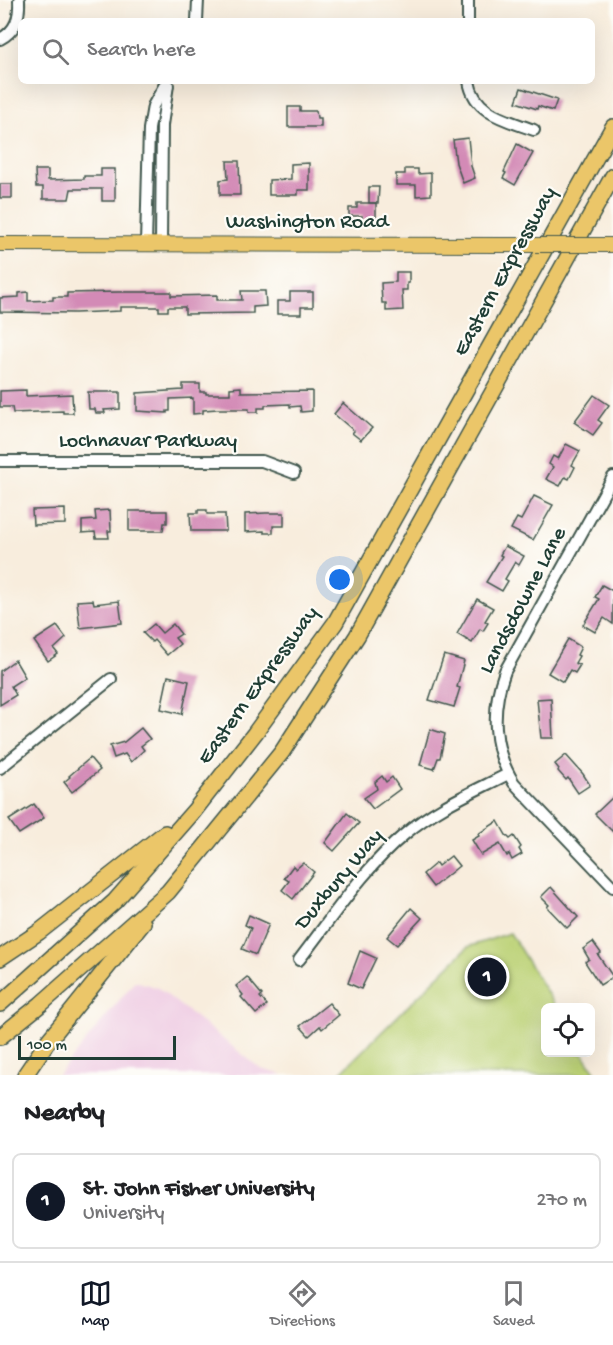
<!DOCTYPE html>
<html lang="en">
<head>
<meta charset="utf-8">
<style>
  body { margin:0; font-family:"Gochi Hand",sans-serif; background:#f6f6f6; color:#202124 }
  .controls { position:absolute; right:18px; bottom:18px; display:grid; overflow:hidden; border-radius:9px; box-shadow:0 6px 24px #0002 }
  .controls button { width:54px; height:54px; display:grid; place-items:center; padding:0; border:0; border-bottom:2px solid #e0e0e0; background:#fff; color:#202124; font:30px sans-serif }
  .scale { position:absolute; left:18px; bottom:15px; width:158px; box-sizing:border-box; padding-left:6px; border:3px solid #1f3d34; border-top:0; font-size:16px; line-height:21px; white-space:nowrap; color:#1f3d34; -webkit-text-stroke:4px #fdfcf7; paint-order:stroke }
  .you { position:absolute; left:340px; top:580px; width:21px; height:21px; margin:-15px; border:4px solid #fff; border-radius:50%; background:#1a73e8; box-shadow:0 0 0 9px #1a73e833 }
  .badge { display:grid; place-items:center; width:39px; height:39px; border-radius:50%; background:#111827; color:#fff; font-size:20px; font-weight:700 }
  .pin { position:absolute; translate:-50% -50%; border:3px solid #fff; box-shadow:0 2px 6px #0006 }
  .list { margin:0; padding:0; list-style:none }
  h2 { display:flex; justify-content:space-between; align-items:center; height:78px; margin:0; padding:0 24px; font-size:26px }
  h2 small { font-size:20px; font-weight:400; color:#757577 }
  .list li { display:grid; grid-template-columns:39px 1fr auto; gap:18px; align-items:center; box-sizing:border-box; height:96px; margin:0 12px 12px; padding:0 12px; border:2px solid #e0e0e0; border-radius:9px }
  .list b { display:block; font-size:22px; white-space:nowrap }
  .list p { margin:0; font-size:20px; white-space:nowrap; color:#757577 }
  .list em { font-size:20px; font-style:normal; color:#757577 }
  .icon { flex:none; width:33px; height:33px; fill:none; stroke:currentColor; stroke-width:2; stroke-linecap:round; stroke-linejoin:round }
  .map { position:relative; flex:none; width:613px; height:1075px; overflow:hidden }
  .search { position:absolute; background:#fff; box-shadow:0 6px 24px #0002; left:18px; right:18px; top:18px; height:66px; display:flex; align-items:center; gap:15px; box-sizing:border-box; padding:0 21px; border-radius:9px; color:#757577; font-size:22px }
  .sheet { height:186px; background:#fff }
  nav { display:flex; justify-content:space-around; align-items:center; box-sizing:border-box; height:84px; border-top:2px solid #e0e0e0; background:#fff; font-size:16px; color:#757577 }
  nav a { display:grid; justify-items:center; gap:3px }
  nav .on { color:#111827 }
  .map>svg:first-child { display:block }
  .built { fill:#f0d0e5 }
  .green { fill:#bbd175; stroke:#6d8754; stroke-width:1.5 }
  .building { fill:#d38ab6 }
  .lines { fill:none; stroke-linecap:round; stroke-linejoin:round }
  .minor-casing { stroke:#40574d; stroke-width:14 }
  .major-casing { stroke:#40574d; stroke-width:16 }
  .highway-casing { stroke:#40574d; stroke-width:18 }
  .minor { stroke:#fff; stroke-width:10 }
  .major { stroke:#ebc669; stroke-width:14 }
  .highway { stroke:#ebc669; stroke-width:15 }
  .major-bridge-casing { stroke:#40574d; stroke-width:16; stroke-linecap:butt }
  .major-bridge { stroke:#ebc669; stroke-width:14 }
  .labels { text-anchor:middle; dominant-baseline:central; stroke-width:4.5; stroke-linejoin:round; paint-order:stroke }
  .street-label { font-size:22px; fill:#1f3d34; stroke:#fdfcf7 }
</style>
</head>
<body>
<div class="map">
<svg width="613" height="1075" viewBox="0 0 613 1075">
  <rect width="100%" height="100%" fill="#fdfcf7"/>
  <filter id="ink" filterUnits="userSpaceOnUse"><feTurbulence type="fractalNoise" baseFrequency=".0167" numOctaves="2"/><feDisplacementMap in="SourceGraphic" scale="12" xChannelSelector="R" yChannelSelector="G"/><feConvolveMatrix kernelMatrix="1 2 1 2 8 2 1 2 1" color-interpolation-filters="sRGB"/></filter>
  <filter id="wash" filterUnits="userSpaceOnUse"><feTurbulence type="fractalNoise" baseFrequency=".008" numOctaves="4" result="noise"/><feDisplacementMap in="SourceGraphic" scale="24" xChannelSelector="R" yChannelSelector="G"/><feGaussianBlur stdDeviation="1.35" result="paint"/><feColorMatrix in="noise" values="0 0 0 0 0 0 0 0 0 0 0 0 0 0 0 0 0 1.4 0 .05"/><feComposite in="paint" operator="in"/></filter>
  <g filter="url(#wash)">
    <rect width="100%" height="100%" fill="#f8eddd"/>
    <polygon class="built" points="135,981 158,988 261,1069 284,1075 58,1075"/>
    <polygon class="green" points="510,933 556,1007 546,1008 546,1052 583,1053 597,1075 338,1075 468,947"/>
    <g id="blocks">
      <g class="building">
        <polygon points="521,88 557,100 553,111 538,106 537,109 516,102"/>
        <polygon points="288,107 300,107 300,111 316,111 317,118 321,118 321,127 288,127"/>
        <polygon points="468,138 471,166 475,178 463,183 456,163 453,140"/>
        <polygon points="517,144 533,153 515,185 503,178 506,173 504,172"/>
        <polygon points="227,161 239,161 240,195 220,195 220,180 228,179"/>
        <polygon points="309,163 309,190 298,190 298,195 269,195 269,180 291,179 291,164"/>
        <polygon points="101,169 115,169 115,201 102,201 102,189 71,189 69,199 43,199 43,187 36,187 35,170 48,170 48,180 84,179 84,176 101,176"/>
        <polygon points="405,169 418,169 418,174 431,173 431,195 416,196 416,185 396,185 396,174 405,174"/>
        <rect x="0" y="184" width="12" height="14"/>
        <polygon points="369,187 379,187 378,203 369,203"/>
        <polygon points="357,203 376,203 376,217 374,217 374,220 362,220 362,216 349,216 349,208 357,208"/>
        <polygon points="396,272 409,272 409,283 407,283 407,290 402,290 403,310 386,311 386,303 382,303 381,283 396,282"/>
        <polygon points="241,291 265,291 266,306 253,307 253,313 185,314 185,307 168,307 168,311 159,311 159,307 120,307 120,311 75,313 0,312 0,298 19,297 19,293 28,292 28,301 53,300 53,297 67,297 67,293 119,292 171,292 171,296 217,295 217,300 242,300"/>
        <polygon points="290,292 313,292 313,307 301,307 301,314 277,314 277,301 290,301"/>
        <polygon points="183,384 200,384 200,392 206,392 206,394 230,394 230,388 241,387 241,392 312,391 312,411 301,412 300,406 290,407 290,404 265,405 265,408 258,408 258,412 249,412 249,409 218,409 203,410 203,413 193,414 193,398 170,399 170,411 167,411 167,413 137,411 137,393 183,390"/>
        <polygon points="26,390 26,396 72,394 73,413 63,413 63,411 13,413 12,407 0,407 0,391"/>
        <polygon points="88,392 120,392 120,409 104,410 105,413 96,413 95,409 89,409"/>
        <polygon points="594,395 609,405 598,420 602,423 593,435 574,422"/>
        <polygon points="343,403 372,428 361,440 352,433 354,431 334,414"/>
        <polygon points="566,444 580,451 572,465 575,467 569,479 565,477 560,486 546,479 553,467 549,464 553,456 558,459"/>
        <polygon points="534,496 553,505 533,540 511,529 517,518 521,520"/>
        <polygon points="65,509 65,524 33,525 32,510"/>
        <polygon points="110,510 111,531 108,531 109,538 96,538 95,532 82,533 82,521 96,520 95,511"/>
        <polygon points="198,510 207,510 207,514 225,514 226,531 191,531 190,513 198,513"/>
        <polygon points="129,511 167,511 167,523 164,523 163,531 129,531"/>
        <polygon points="266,513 284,513 284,526 273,526 273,533 264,533 264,531 245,532 245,514"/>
        <polygon points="505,546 524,556 519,565 515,562 505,579 508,581 502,591 486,582 502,556 500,555"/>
        <polygon points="602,585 613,591 613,624 604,618 595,632 583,625 599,599 595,597"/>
        <polygon points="477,599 493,608 485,621 488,623 483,631 480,629 472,643 457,634"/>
        <polygon points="93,600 94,604 119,601 122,623 80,628 77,601"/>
        <polygon points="154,624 162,633 173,624 181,634 175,638 180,644 167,655 154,640 152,642 143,633"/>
        <polygon points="57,626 66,638 54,649 58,654 48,661 34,641"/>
        <polygon points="568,639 581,647 577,655 579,656 575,663 580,665 575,673 570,670 563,682 548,673"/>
        <polygon points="444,655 464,661 457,687 460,688 454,707 429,700"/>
        <polygon points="15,660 25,677 11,686 16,695 0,705 0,671"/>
        <polygon points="168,676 189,681 182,714 161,709"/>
        <polygon points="551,698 553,738 541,738 537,699"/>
        <polygon points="141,728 150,739 141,746 144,750 131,762 125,754 114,758 110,746 124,742"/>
        <polygon points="430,729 445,734 440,758 438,758 434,769 420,765"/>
        <polygon points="566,755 583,774 590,785 578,793 568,778 566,780 558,771 559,769 555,764"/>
        <polygon points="90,758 100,770 72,792 64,782 70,777 69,776"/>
        <polygon points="382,776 386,782 392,777 400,789 373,809 364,798 377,789 375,782"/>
        <polygon points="613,797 613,832 595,814"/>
        <polygon points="34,804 44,818 19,834 9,820"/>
        <polygon points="347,813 359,823 334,851 325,843"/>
        <polygon points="498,821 506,835 510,839 514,836 521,847 519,849 522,854 512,860 509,854 507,856 500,844 481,855 472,840 479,836 478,834"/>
        <polygon points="451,856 459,866 433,887 423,874 436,863 438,866"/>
        <polygon points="303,863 314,872 293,899 282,890 289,881 284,878 293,866 296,869"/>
        <polygon points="551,887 578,917 567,928 547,907 549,905 541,897"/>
        <polygon points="411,908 422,918 397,945 387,937"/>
        <polygon points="249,915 269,924 256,955 242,949 251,928 245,925"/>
        <polygon points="593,942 601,953 598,955 613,977 600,985 585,962 589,959 583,949"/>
        <polygon points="360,951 376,958 361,989 348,983"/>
        <polygon points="247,977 262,995 260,997 267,1005 256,1014 241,997 243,995 236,986"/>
        <polygon points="329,1003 339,1015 322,1029 320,1026 309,1036 300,1026"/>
      </g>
    </g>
  </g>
  <g filter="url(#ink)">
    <use href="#blocks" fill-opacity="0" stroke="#40574d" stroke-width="1.5"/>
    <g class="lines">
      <defs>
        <g id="minor">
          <polyline points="197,21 198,0"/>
          <polyline points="468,21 468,0"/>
          <path d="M0,39c16,-8 20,-22 19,-39"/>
          <path d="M469,81c5,33 38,39 65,49"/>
          <polyline points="146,244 149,129 153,106 167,81"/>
          <polyline points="161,244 162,125 168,85"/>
          <polyline points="0,461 262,461 294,473"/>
          <path d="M613,477l-108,194c-14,38 -13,78 9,112l99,104"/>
          <polyline points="0,768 111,679"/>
          <path d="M299,960c33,-42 64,-91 106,-126 30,-26 68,-42 103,-60"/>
        </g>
        <polyline id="major" points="0,244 506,245"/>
        <g id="highway">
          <polyline points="0,958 39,932 165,833"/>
          <polyline points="0,1004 115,901 194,811 255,733 335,623 613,127"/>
          <polyline points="0,1037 41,1004 168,892 282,752 357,636 613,176"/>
          <polyline points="25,1075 48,1041 143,923"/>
        </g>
      </defs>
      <use href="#minor" class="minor-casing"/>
      <use href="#major" class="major-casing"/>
      <use href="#highway" class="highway-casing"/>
      <use href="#minor" class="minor"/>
      <use href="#major" class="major"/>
      <use href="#highway" class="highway"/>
      <defs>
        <polyline id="major-bridge" points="506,245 613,245"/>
      </defs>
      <use href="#major-bridge" class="major-bridge-casing"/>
      <use href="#major-bridge" class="major-bridge"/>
    </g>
  </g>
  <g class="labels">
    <g class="street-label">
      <text x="307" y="223">Washington Road</text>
      <text transform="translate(506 272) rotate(-61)">Eastern Expressway</text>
      <text x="148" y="442">Lochnavar Parkway</text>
      <text transform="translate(524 601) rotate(-62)">Landsdowne Lane</text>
      <text transform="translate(259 686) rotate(-54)">Eastern Expressway</text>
      <text transform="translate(340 880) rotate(-50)">Duxbury Way</text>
    </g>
  </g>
</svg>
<div class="controls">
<button><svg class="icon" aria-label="locate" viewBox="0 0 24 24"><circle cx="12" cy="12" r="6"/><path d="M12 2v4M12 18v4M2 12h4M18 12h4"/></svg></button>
</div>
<div class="scale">100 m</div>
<div class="you"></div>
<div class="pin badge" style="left:487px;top:977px">1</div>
<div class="search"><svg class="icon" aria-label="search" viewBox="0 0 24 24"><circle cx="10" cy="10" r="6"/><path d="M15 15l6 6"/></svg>Search here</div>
</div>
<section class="sheet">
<h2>Nearby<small></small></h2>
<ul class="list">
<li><span class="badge">1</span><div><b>St. John Fisher University</b><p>University</p></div><em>270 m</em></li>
</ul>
</section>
<nav>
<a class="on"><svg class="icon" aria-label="map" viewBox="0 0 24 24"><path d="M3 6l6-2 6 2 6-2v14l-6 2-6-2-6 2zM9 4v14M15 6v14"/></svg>Map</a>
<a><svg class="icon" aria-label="directions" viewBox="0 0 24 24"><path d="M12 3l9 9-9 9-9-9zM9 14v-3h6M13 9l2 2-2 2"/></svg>Directions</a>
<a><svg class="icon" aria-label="saved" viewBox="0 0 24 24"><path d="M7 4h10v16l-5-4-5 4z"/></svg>Saved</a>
</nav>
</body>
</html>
